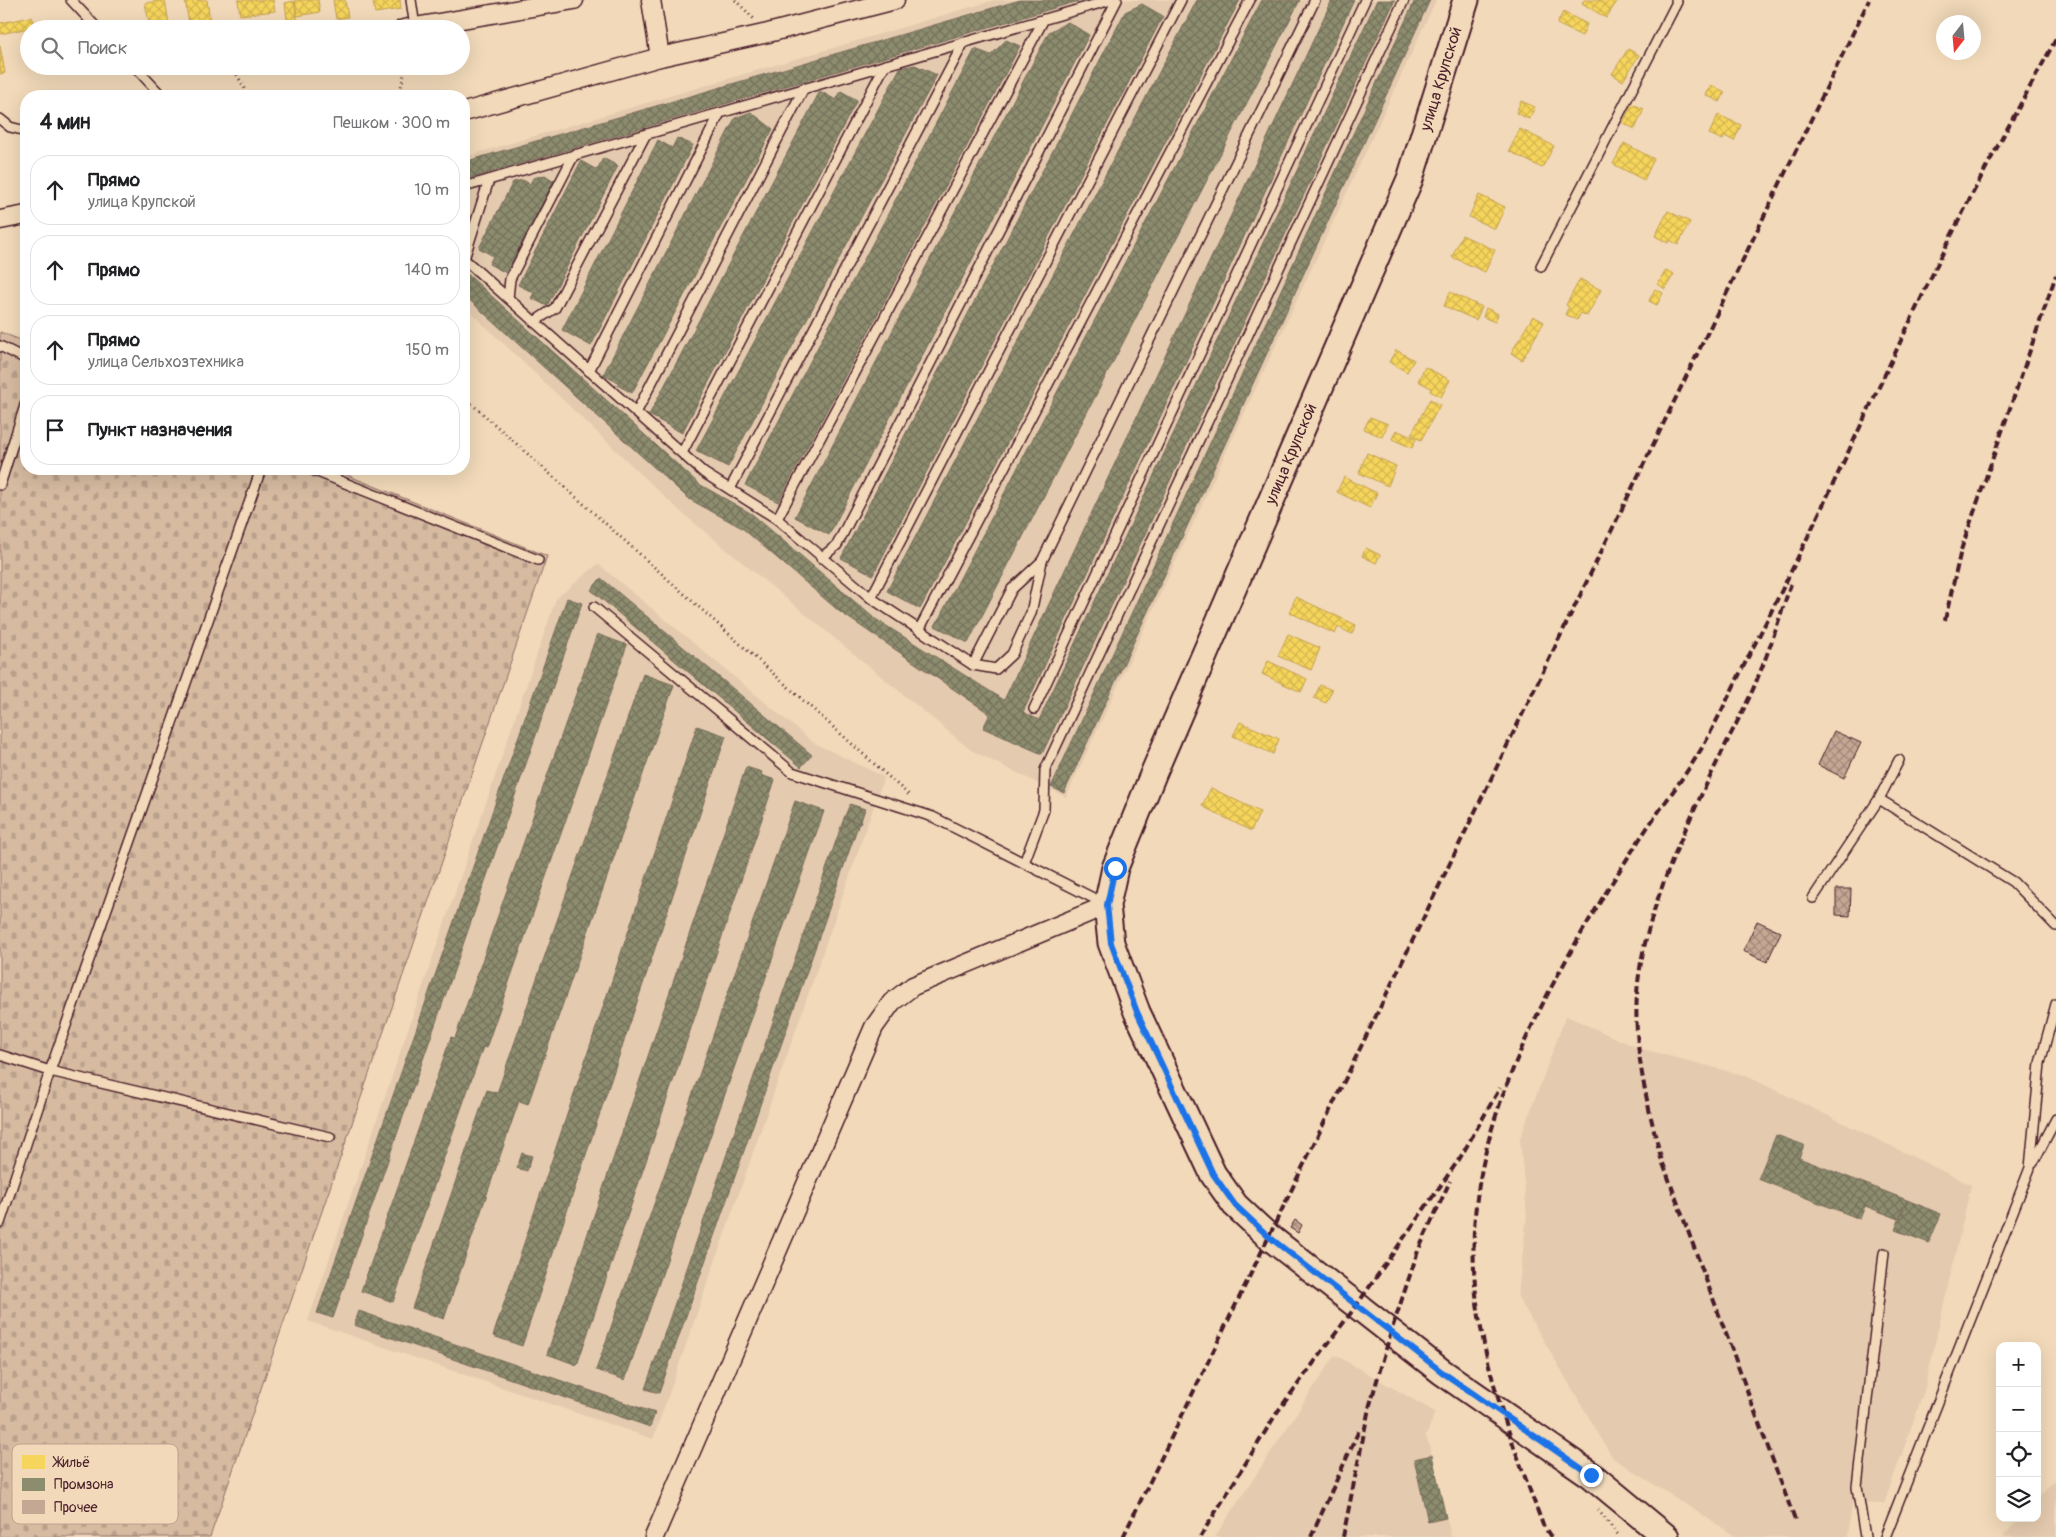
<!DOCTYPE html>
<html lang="ru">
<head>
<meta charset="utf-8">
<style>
  body { margin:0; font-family:Pangolin,sans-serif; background:#f6f6f6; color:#202124 }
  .controls { position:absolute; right:15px; bottom:15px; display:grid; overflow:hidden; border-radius:10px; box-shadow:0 5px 20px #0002 }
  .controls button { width:45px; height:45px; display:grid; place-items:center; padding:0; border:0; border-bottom:1px solid #e0e0e0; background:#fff; color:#202124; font:25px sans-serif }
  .compass { position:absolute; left:1936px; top:15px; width:45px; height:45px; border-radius:50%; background:#fff; box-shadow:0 5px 20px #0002; rotate:196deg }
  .stop { position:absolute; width:15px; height:15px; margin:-11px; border:4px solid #1a73e8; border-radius:50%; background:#fff }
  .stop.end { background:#1a73e8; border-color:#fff; box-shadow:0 1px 5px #0008 }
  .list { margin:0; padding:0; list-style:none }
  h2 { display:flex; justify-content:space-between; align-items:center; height:65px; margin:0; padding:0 20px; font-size:21px }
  h2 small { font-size:16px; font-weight:400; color:#757577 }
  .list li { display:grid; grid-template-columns:32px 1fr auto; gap:15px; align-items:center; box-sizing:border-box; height:70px; margin:0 10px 10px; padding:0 10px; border:1px solid #e0e0e0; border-radius:20px }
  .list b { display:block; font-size:19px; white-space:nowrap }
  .list p { margin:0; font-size:16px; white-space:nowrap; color:#757577 }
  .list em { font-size:16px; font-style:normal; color:#757577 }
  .icon { flex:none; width:28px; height:28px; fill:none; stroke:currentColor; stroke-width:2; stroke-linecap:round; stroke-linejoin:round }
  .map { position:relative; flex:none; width:2056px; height:1537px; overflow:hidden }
  .search { position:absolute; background:#fff; box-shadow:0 5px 20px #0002; left:20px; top:20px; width:450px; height:55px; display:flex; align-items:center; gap:12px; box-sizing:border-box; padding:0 18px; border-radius:28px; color:#757577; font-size:19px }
  .panel { position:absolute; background:#fff; box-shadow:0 5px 20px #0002; left:20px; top:90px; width:450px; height:385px; border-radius:20px }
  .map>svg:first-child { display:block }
  .built { fill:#e4caae }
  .cemetery { fill:url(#cemetery-stones); stroke:#906d66 }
  .homes { fill:url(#homes-cross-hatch); stroke:#c29e4d }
  .industry { fill:url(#industry-cross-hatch); stroke:#786b5a }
  .building { fill:url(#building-cross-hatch); stroke:#4a1f2b }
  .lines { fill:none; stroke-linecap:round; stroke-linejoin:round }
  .service-casing { stroke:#4a1f2b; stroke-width:12 }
  .minor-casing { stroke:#4a1f2b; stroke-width:21 }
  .secondary-casing { stroke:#4a1f2b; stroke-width:29 }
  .path { stroke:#4a1f2b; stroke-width:3; stroke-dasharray:1 4; stroke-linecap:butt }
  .service { stroke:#f1d9b9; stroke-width:9 }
  .minor { stroke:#f1d9b9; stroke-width:18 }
  .secondary { stroke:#f1d9b9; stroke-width:25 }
  .rail { stroke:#4a1f2b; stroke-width:4; stroke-dasharray:8 4; stroke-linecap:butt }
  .route { stroke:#1a73e8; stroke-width:6 }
  .labels { text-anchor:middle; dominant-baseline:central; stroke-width:5; stroke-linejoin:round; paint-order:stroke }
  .street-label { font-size:16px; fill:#4a1f2b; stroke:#f1d9b9 }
  .key { fill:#f1d9b9; stroke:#bfa18e; stroke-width:1 }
  .key-label { font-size:14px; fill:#4a1f2b }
</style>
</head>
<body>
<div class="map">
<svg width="2056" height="1537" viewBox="0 0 2056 1537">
  <defs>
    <pattern id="cemetery-stones" width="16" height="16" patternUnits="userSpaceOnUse" patternTransform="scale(1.25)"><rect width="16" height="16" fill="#d6bba1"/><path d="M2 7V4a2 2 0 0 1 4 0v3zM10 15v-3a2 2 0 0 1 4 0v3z" fill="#b9a08b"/></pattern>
    <pattern id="homes-cross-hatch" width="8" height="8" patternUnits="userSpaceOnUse" patternTransform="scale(1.25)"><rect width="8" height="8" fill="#f6d55c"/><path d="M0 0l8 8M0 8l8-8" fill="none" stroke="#d4b650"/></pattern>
    <pattern id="industry-cross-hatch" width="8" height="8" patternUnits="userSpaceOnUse" patternTransform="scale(1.25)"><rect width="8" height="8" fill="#8c8c6e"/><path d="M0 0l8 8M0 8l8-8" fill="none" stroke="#74725b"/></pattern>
    <pattern id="building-cross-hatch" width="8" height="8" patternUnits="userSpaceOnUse" patternTransform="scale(1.25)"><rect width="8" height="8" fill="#c5a894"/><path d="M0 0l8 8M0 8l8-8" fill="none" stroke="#a28879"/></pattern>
  </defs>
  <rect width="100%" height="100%" fill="#f1d9b9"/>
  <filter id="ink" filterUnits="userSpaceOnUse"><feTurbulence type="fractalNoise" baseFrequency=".02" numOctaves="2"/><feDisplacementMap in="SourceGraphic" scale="10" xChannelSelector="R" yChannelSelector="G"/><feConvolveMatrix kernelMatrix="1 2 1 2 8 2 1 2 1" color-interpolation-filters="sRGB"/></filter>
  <g filter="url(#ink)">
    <g class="built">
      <polygon points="995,0 1436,0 1066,797 971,750 681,512 464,306 464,157"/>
      <polygon points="598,564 814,743 884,777 653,1439 308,1321 556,599"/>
      <polygon points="1566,1016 1638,1048 1746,1076 1971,1185 1924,1391 1884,1504 1852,1503 1848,1537 1737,1537 1613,1458 1518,1297 1527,1215 1520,1139"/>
      <polygon points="1335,1355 1435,1412 1426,1436 1432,1455 1451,1537 1215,1537"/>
      <polygon points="2056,1479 2056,1537 2003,1537 2019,1518 2037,1518 2037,1498"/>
    </g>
    <polygon class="cemetery" points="0,332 26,342 26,469 332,469 547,556 210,1537 0,1537"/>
    <g class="homes">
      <polygon points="165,0 169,24 150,27 145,3"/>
      <polygon points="185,0 207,0 211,27 190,29"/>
      <polygon points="238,0 273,0 275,11 240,15"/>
      <polygon points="295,0 318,0 320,12 297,16"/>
      <polygon points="333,0 345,0 348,17 336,19"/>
      <polygon points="382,0 400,0 401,9 375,13 373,1"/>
      <polygon points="1584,0 1618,0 1606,18 1582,3"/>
      <polygon points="294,1 298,25 288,27 285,3"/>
      <polygon points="1563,12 1587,24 1582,36 1557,24"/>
      <polygon points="32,17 34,27 0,34 0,23"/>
      <polygon points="0,46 5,73 0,74"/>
      <polygon points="1628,49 1639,55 1623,81 1612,74"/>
      <polygon points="1711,85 1725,92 1720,102 1706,95"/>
      <polygon points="1521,101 1535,107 1529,119 1516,113"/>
      <polygon points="1632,104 1644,109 1635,129 1623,123"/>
      <polygon points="1718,115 1741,125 1734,141 1725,136 1723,140 1709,134"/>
      <polygon points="1520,129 1554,146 1542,168 1509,151"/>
      <polygon points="1624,143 1654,159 1644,180 1613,164"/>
      <polygon points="1479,195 1505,207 1495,229 1469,217"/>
      <polygon points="1668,211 1690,222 1678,245 1670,240 1668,243 1655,236"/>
      <polygon points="1462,235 1495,250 1485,272 1452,257"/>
      <polygon points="1666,270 1674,274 1665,289 1658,284"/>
      <polygon points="1580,279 1601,290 1587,316 1581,313 1577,320 1565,314 1569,307 1566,305"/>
      <polygon points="1655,289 1663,293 1657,305 1649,301"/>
      <polygon points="1450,292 1482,307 1476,320 1444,306"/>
      <polygon points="1486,308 1498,314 1495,322 1483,317"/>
      <polygon points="1533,316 1544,322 1522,360 1511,353"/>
      <polygon points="1396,350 1414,360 1407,372 1389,362"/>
      <polygon points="1425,367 1450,380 1441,397 1430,391 1431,388 1418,381"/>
      <polygon points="1430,399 1440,405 1421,440 1411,435"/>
      <polygon points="1370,417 1388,424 1382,437 1364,429"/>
      <polygon points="1396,430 1416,439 1412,448 1392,439"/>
      <polygon points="1367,453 1396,466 1388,486 1359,473"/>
      <polygon points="1344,477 1377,493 1370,508 1337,492"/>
      <polygon points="1366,548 1380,555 1376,563 1362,556"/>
      <polygon points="1296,597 1356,625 1352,634 1338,627 1335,634 1289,612"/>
      <polygon points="1288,634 1320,648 1311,670 1278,656"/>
      <polygon points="1268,661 1307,679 1301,692 1262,674"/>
      <polygon points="1320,685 1332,690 1326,703 1314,698"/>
      <polygon points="1240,722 1279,739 1273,754 1233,736"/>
      <polygon points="1211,788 1260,812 1251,831 1202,806"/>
    </g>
    <g class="industry">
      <polygon points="1020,0 1082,0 464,180 464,162"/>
      <polygon points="1197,0 1240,0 920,609 887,591"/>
      <polygon points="1262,0 1300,0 968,643 935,626"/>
      <polygon points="1332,0 1354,0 1023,712 1039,720 1377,0 1395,0 1042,754 983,728 990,714 840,612 742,528 689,499 464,295 464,271 699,484 752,514 874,618 1004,700"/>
      <polygon points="1415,0 1430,0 1064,793 1051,787"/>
      <polygon points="1142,4 1163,16 873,575 841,558 1125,12"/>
      <polygon points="1068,22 1089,35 829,535 795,517 1049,32"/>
      <polygon points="1006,40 1020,46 778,502 745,485 975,49 991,55"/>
      <polygon points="915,65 937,75 728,467 696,451 900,68"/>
      <polygon points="820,91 836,100 841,91 857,100 682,433 649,415"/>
      <polygon points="751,112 773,129 632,393 617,385 619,383 603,375 735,118"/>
      <polygon points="677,138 693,145 591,346 562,330 658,140 672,148"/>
      <polygon points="603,158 618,166 547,306 531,298 534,293 518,285 581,161 597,170"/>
      <polygon points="545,175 554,181 506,273 489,264 493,256 479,248 513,182 523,180 530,184 533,178"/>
      <polygon points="601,578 812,755 801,767 591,590"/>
      <polygon points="567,598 582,603 333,1318 317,1313"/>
      <polygon points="597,634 627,645 486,1048 483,1047 393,1302 361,1291 451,1037 455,1038"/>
      <polygon points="643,674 674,685 528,1104 519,1101 444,1319 412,1308 487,1090 497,1093"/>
      <polygon points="697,726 726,736 522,1346 493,1336"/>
      <polygon points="746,767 762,772 761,775 775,780 577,1365 547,1354"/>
      <polygon points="795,801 824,811 625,1380 596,1370"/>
      <polygon points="850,804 865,809 860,824 844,818"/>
      <polygon points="844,818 859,823 659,1393 645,1389"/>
      <polygon points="1776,1135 1804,1145 1799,1158 1907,1200 1899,1219 1865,1206 1860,1219 1758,1179"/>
      <polygon points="522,1153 532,1156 527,1171 517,1168"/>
      <polygon points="1907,1200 1941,1214 1929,1243 1895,1230"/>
      <polygon points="359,1311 655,1413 650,1427 354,1325"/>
      <polygon points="1432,1455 1446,1518 1428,1522 1414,1459"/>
    </g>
    <g class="building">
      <polygon points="1834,731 1861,743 1844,778 1818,765"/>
      <polygon points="1836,889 1851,889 1850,916 1836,915"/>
      <polygon points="1757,921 1781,932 1767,962 1743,951"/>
      <polygon points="1295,1220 1302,1225 1298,1233 1290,1228"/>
    </g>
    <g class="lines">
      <defs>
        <g id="service">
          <polyline points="71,0 98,29"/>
          <polyline points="411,0 415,27"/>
          <polyline points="134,66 162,96"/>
          <polyline points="0,119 10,127 26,131"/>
          <polyline points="464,187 1111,0"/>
          <polyline points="464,259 704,473 777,519 871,598 973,665 996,669 1012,654 1031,613 1042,561 1315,0"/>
          <polyline points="464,259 489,180"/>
          <polyline points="1541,266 1677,2 1676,0"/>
          <polyline points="508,298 510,279 574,155"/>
          <polyline points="534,322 555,308 646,134"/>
          <polyline points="0,346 26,359"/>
          <polyline points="589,371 720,113"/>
          <polyline points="636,413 804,88"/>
          <polyline points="682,453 885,65"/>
          <polyline points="310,469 538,560"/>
          <polyline points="0,485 26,402"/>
          <polyline points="730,489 964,42"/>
          <polyline points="777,519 1044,19"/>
          <polyline points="821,558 837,545 1117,0"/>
          <polyline points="871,598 1181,0"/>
          <polyline points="594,607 792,772 933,817 1105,904"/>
          <polyline points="919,630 1250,0"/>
          <polyline points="973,665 1012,589 1042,561"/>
          <polyline points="1034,709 1365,0"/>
          <polyline points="1879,799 2013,882 2056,926"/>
          <polyline points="1024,863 1044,810 1045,770 1404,0"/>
          <polyline points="1813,898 1879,799 1899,760"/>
          <polyline points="0,1055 50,1071 330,1137"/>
          <polyline points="2033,1163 2056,1119"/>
          <polyline points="0,1223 50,1071 261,469"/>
          <polyline points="1865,1537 1857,1487 1884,1253"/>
          <polyline points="1885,1537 2030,1168 2040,1063 2056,1004"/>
        </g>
        <g id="minor">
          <polyline points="651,0 660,57"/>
          <polyline points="403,29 574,0"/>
          <polyline points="464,112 660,57 768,33 895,0"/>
          <polyline points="0,220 26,215"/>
          <polyline points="654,1537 874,1027 892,1002 913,986 1107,905"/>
        </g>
        <polyline id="secondary" points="1466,0 1410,179 1154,772 1115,868 1107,905 1111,943 1137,1012 1213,1174 1235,1205 1268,1236 1442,1372 1591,1475 1666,1537"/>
      </defs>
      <use href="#service" class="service-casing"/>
      <use href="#minor" class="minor-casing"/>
      <use href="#secondary" class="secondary-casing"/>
      <g class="path">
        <polyline points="735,0 754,19"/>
        <polyline points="232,66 249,96"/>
        <polyline points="399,96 406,66"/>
        <polyline points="464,397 909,795"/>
        <polyline points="1598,1510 1620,1537"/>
      </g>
      <use href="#service" class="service"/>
      <use href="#minor" class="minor"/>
      <use href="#secondary" class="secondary"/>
      <g class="rail">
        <path d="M1791,584c-11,31 -20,63 -33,93 -9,24 -22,46 -33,69 -34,70 -75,151 -86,229 -9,62 7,124 22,183l135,365"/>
        <polyline points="1945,620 1961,550 2056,275"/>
        <polyline points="1123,1537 1869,0"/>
        <polyline points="1200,1537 1278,1411 1356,1306 1460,1158 1500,1088"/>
        <polyline points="1311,1537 1360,1428"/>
        <polyline points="1343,1537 1369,1408 1391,1332 1418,1251 1450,1181"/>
        <path d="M1551,1537l-8,-12c-40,-106 -82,-211 -66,-327 16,-122 91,-247 157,-350 23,-37 52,-71 73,-109 18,-34 34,-69 52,-103 68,-135 130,-273 196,-408 32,-64 67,-126 101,-189"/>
      </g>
    </g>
  </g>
  <g class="lines" filter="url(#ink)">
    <polyline class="route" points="1115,868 1107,905 1111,943 1137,1012 1213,1174 1235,1205 1268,1236 1442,1372 1591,1475"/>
  </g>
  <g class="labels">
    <g class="street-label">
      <text transform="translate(1441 79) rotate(-73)">улица Крупской</text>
      <text transform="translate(1291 454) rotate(-67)">улица Крупской</text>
    </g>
  </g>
  <rect x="12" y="1444" width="166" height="80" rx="8" class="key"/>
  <rect x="22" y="1455" width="23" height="14" fill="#f6d55c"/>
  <rect x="22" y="1478" width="23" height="13" fill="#8c8c6e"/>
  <rect x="22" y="1500" width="23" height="14" fill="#c5a894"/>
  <g class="key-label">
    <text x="54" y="1467">Жильё</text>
    <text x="54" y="1489">Промзона</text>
    <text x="54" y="1512">Прочее</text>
  </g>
</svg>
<div class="controls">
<button>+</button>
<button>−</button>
<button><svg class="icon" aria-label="locate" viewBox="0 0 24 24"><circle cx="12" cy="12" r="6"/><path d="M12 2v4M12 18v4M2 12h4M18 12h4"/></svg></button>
<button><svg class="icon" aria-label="layers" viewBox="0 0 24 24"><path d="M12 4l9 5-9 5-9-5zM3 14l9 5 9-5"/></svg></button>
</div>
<svg class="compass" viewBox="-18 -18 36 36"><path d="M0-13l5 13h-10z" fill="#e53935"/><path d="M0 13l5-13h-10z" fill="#757577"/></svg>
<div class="stop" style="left:1115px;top:868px"></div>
<div class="stop end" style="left:1591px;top:1475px"></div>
<div class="search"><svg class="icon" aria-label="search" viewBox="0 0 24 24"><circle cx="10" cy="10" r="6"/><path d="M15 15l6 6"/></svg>Поиск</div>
<section class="panel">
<h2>4 мин<small>Пешком · 300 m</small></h2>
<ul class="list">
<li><svg class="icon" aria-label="ahead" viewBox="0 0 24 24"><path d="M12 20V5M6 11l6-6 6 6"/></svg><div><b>Прямо</b><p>улица Крупской</p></div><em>10 m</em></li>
<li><svg class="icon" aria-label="ahead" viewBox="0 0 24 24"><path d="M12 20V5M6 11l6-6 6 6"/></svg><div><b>Прямо</b></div><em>140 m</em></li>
<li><svg class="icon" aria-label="ahead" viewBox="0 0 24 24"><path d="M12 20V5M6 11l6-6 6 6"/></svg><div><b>Прямо</b><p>улица Сельхозтехника</p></div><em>150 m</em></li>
<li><svg class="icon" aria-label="arrive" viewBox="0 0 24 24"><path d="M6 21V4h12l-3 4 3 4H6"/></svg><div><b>Пункт назначения</b></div></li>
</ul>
</section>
</div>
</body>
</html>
